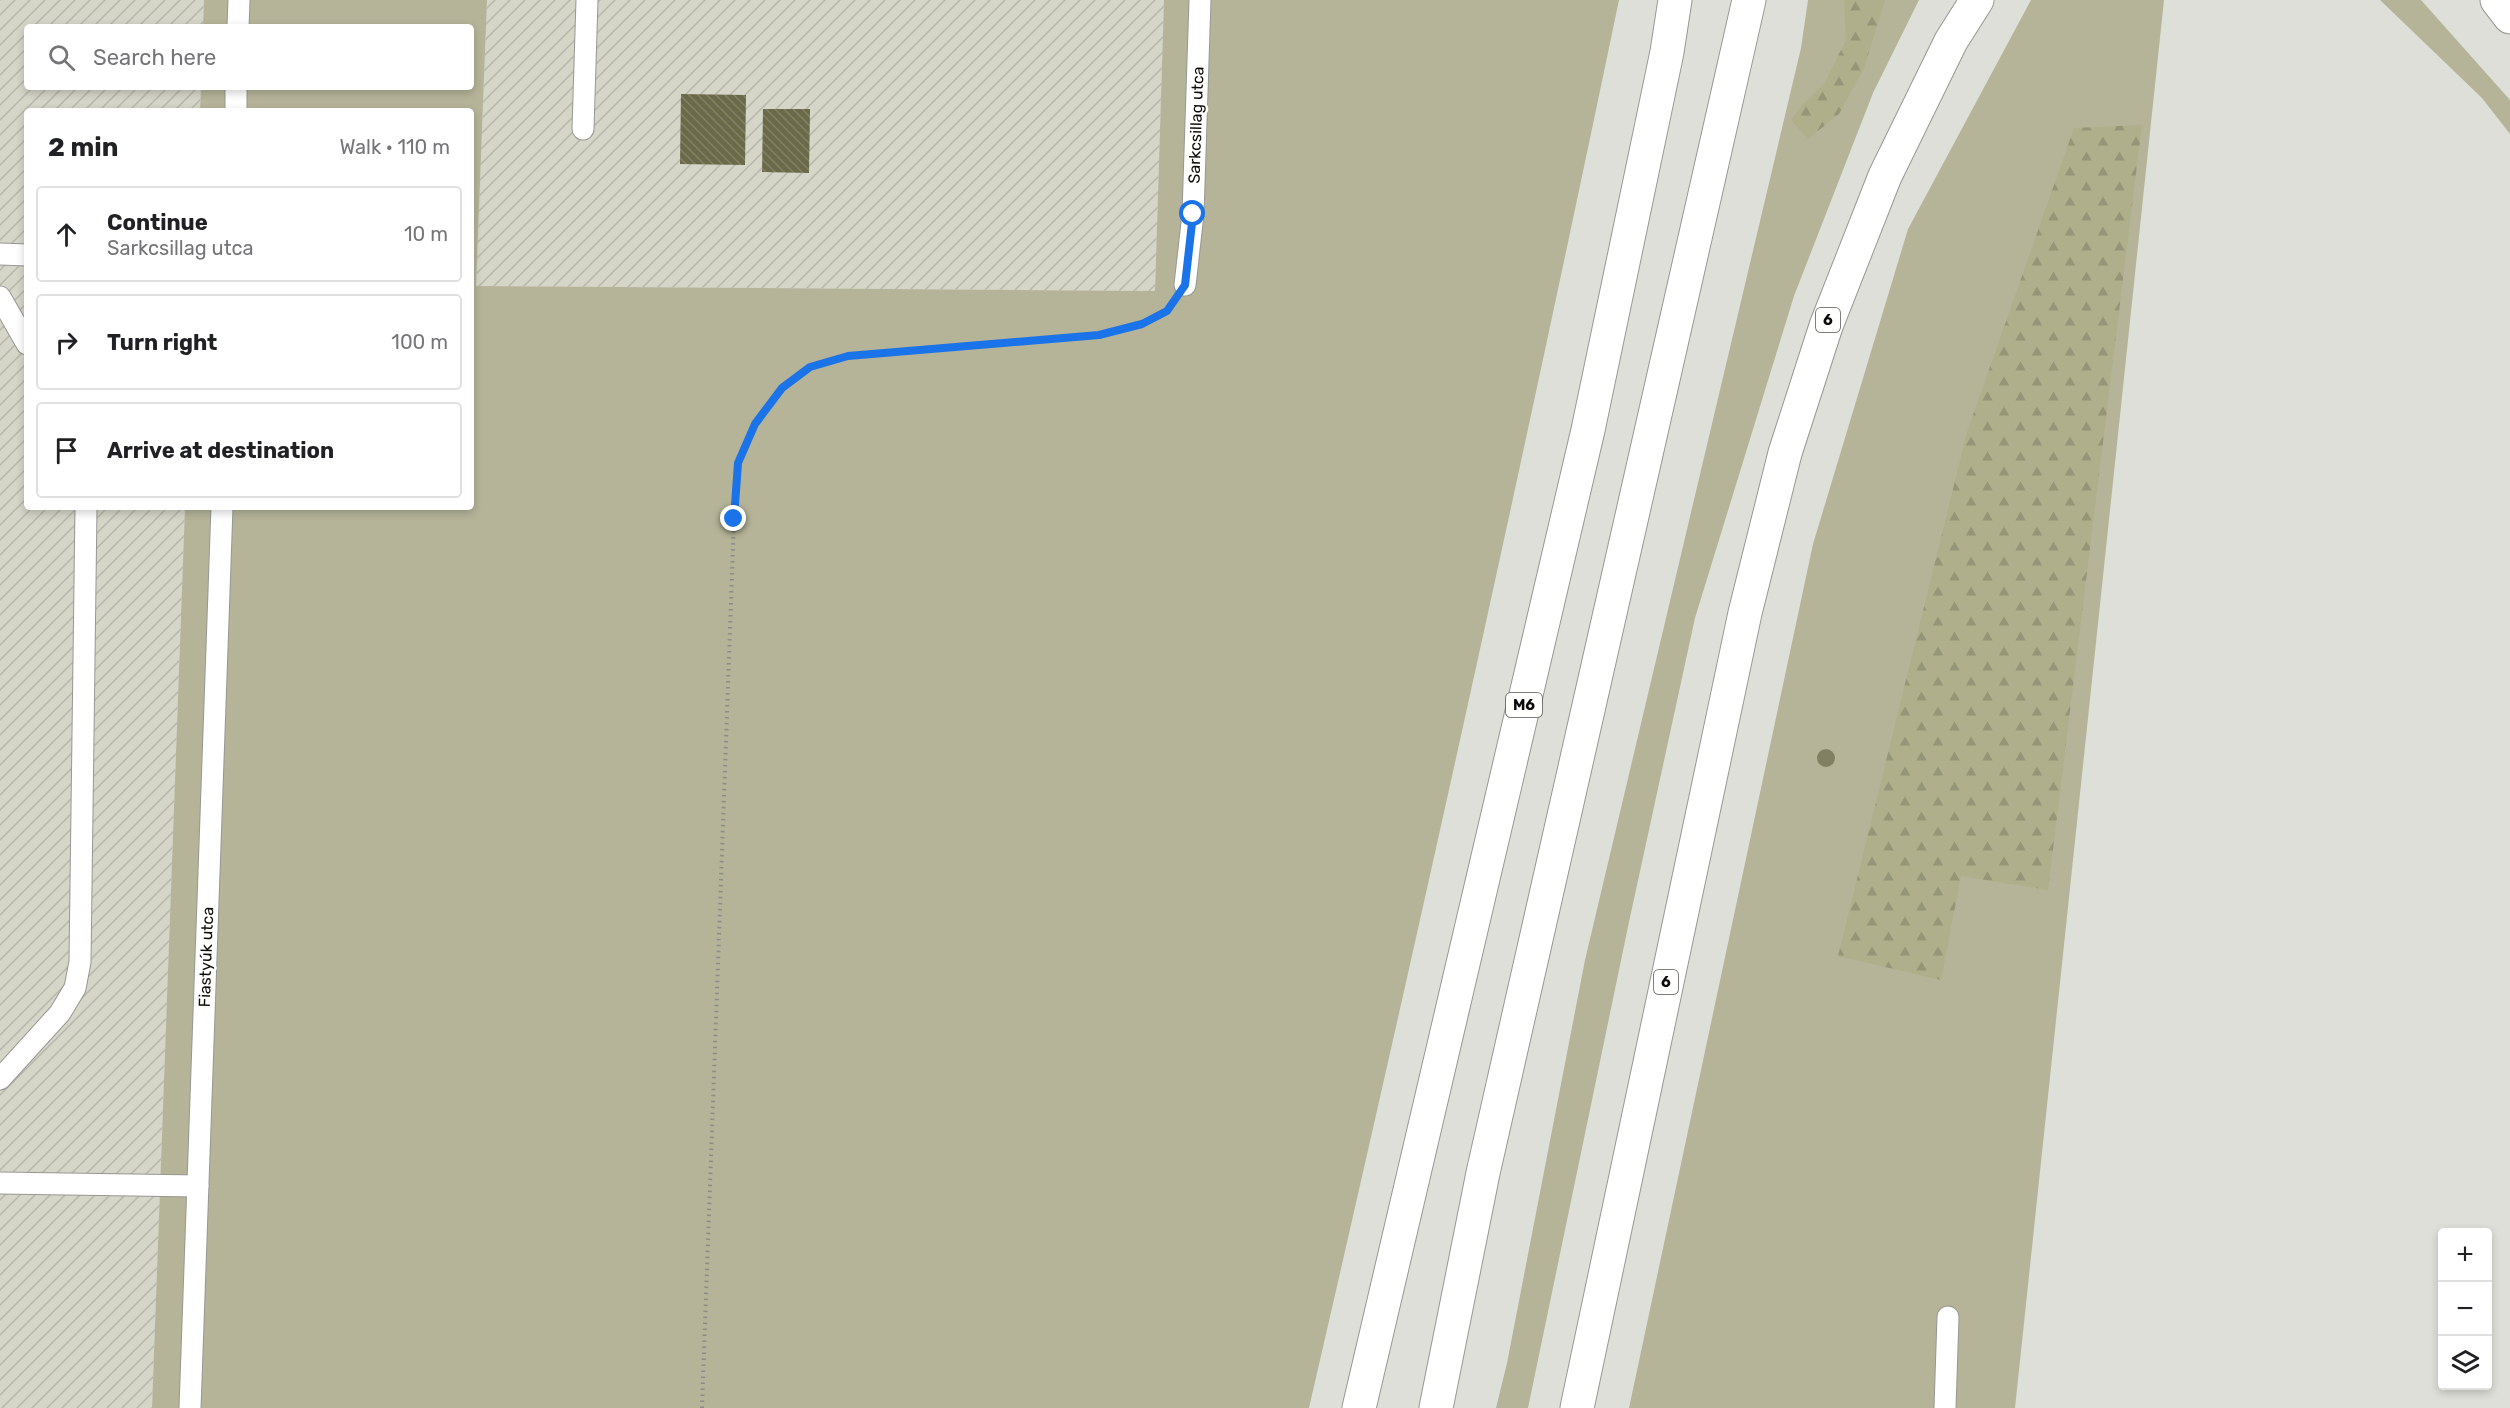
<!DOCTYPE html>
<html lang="en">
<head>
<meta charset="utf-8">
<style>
  body { margin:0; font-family:Rubik,sans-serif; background:#f2f2f2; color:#202124 }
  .controls { position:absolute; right:18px; bottom:18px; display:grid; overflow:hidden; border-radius:6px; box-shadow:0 3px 9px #0003 }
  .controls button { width:54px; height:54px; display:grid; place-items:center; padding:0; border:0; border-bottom:2px solid #e0e0e0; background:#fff; color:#202124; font:30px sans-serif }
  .stop { position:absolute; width:18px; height:18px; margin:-14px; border:4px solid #1a73e8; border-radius:50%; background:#fff }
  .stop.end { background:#1a73e8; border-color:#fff; box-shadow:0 2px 6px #0008 }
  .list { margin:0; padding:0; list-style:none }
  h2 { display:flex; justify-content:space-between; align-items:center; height:78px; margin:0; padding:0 24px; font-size:26px }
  h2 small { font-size:20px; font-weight:400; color:#757577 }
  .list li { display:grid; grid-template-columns:39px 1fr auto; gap:18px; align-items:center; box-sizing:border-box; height:96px; margin:0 12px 12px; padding:0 12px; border:2px solid #e0e0e0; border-radius:6px }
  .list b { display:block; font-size:22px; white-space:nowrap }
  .list p { margin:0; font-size:20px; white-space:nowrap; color:#757577 }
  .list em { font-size:20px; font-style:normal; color:#757577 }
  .icon { flex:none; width:33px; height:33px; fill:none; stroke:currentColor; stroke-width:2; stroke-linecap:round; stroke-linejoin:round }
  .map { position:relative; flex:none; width:2510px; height:1408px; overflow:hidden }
  .search { position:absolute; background:#fff; box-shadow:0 3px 9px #0003; left:24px; top:24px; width:450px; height:66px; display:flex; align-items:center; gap:15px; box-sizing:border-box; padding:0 21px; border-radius:6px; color:#757577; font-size:22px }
  .panel { position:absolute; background:#fff; box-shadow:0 3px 9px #0003; left:24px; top:108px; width:450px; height:402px; border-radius:6px }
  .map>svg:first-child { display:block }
  .industrial { fill:url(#industrial-furrows) }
  .grass { fill:#b5b499 }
  .forest { fill:url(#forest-firs) }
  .building { fill:url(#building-back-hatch) }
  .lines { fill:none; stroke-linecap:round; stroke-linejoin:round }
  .lane-casing { stroke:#989893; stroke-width:23 }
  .secondary-casing { stroke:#989893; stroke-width:35 }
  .primary-casing { stroke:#989893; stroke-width:35 }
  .highway-casing { stroke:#989893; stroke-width:35 }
  .path { stroke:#8b8b87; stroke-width:4; stroke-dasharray:1.5 4.5; stroke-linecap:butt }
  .lane { stroke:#fff; stroke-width:21 }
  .secondary { stroke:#fff; stroke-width:33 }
  .primary { stroke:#fff; stroke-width:33 }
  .highway { stroke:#fff; stroke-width:33 }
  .tree { fill:#818063 }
  .route { stroke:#1a73e8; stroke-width:8 }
  .labels { text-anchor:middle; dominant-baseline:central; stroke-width:5; stroke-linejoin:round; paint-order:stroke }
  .shield { fill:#fffffe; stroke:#555453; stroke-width:1.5 }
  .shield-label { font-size:15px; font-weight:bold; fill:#0c0b0a }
  .street-label { font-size:16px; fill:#0c0b0a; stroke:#fffffe }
</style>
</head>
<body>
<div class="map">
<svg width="2510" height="1408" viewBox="0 0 2510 1408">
  <defs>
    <pattern id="industrial-furrows" width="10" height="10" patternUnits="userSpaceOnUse" patternTransform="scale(1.5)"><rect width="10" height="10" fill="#d5d5c8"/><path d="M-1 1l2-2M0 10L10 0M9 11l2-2" fill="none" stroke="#b6b6aa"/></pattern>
    <pattern id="forest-firs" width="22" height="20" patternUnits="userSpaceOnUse" patternTransform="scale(1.5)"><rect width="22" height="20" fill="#afaf8b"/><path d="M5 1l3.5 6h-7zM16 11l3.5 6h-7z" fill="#959577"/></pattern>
    <pattern id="building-back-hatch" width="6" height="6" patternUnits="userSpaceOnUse" patternTransform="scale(1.5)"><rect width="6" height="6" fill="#6a6948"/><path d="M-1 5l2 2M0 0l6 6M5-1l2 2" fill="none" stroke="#818069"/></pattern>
  </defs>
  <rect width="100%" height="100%" fill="#dfdfd9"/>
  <g class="industrial">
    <polygon points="0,0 204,0 203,27 27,27 27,87 201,87 200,111 27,111 27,507 185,507 152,1408 0,1408"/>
    <polygon points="487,0 1164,0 1155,291 476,286"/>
  </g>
  <g class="grass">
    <path d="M204,0h283l-11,286 679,5 9,-291h455c-98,471 -202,940 -310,1408h-1157l33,-901h286v-396h-271l1,-24h270v-60h-268z"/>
    <polygon points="1808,0 1919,0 1873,93 1794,296 1695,618 1629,922 1528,1408 1496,1408 1507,1363 1585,960 1801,48"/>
    <polygon points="2031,0 2164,0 2015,1408 1629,1408 1813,544 1908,229"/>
    <polygon points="2380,0 2421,0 2510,100 2510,134 2482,98"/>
  </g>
  <g class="forest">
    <polygon points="1844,0 1885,0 1864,68 1839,114 1808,139 1791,120 1801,106 1824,84 1846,40"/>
    <polygon points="2142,125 2048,890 1961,876 1941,980 1838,956 1967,432 2074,128"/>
  </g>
  <g class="building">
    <polygon points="681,94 746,95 745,165 680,164"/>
    <polygon points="763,109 810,109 809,173 762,172"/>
  </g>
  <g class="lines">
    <defs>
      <g id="lane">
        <polyline points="238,27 239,0"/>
        <polyline points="236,111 236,87"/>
        <polyline points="583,129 587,0"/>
        <polyline points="0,254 27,255"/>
        <polyline points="1185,285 1193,214 1200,0"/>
        <polyline points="0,297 27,344"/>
        <polyline points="0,1079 60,1013 75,988 80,962 86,507"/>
        <polyline points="0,1183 198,1186"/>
        <polyline points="190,1408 222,507"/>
        <polyline points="1945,1408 1948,1317"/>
      </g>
      <polyline id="secondary" points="2497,0 2510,17"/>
      <polyline id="primary" points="1577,1408 1745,613 1785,453 1826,326 1885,176 1951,41 1977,0"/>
      <g id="highway">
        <polyline points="1359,1408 1588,430 1667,52 1675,0"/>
        <polyline points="1436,1408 1483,1173 1749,0"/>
      </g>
    </defs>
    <use href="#lane" class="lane-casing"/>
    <use href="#secondary" class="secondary-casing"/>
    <use href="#primary" class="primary-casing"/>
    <use href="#highway" class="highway-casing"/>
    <polyline class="path" points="702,1408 734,519 738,463 755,424 782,388 810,367 848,356 1099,335 1142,324 1167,310"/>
    <use href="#lane" class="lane"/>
    <use href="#secondary" class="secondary"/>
    <use href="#primary" class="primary"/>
    <use href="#highway" class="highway"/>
  </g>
  <circle class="tree" cx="1826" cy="758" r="9"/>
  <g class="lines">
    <polyline class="route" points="734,519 738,463 755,424 782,388 810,367 848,356 1099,335 1142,324 1167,311 1185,285 1193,214"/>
  </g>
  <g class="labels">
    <g class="shield">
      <rect x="1816" y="308" width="24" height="24" rx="4.5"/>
      <rect x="1506" y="693" width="36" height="24" rx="4.5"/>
      <rect x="1654" y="970" width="24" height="24" rx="4.5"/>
    </g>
    <g class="shield-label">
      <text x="1828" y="320">6</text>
      <text x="1524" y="705">M6</text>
      <text x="1666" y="982">6</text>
    </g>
    <g class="street-label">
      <text transform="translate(1196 125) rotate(-88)">Sarkcsillag utca</text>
      <text transform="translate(206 957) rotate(-88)">Fiastyúk utca</text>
    </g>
  </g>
</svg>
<div class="controls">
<button>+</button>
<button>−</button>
<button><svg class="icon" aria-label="layers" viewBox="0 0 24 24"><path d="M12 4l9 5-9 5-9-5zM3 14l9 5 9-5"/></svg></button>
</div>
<div class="stop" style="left:1193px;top:214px"></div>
<div class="stop end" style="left:734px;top:519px"></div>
<div class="search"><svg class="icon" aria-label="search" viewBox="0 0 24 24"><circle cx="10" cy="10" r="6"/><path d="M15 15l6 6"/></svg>Search here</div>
<section class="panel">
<h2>2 min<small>Walk · 110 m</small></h2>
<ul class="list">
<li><svg class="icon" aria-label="ahead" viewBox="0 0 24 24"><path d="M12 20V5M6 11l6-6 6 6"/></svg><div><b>Continue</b><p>Sarkcsillag utca</p></div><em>10 m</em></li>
<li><svg class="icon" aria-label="right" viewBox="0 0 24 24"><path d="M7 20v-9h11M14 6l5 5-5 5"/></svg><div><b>Turn right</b></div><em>100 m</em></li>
<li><svg class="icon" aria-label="arrive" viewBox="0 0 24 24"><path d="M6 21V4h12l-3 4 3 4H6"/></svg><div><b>Arrive at destination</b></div></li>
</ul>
</section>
</div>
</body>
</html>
